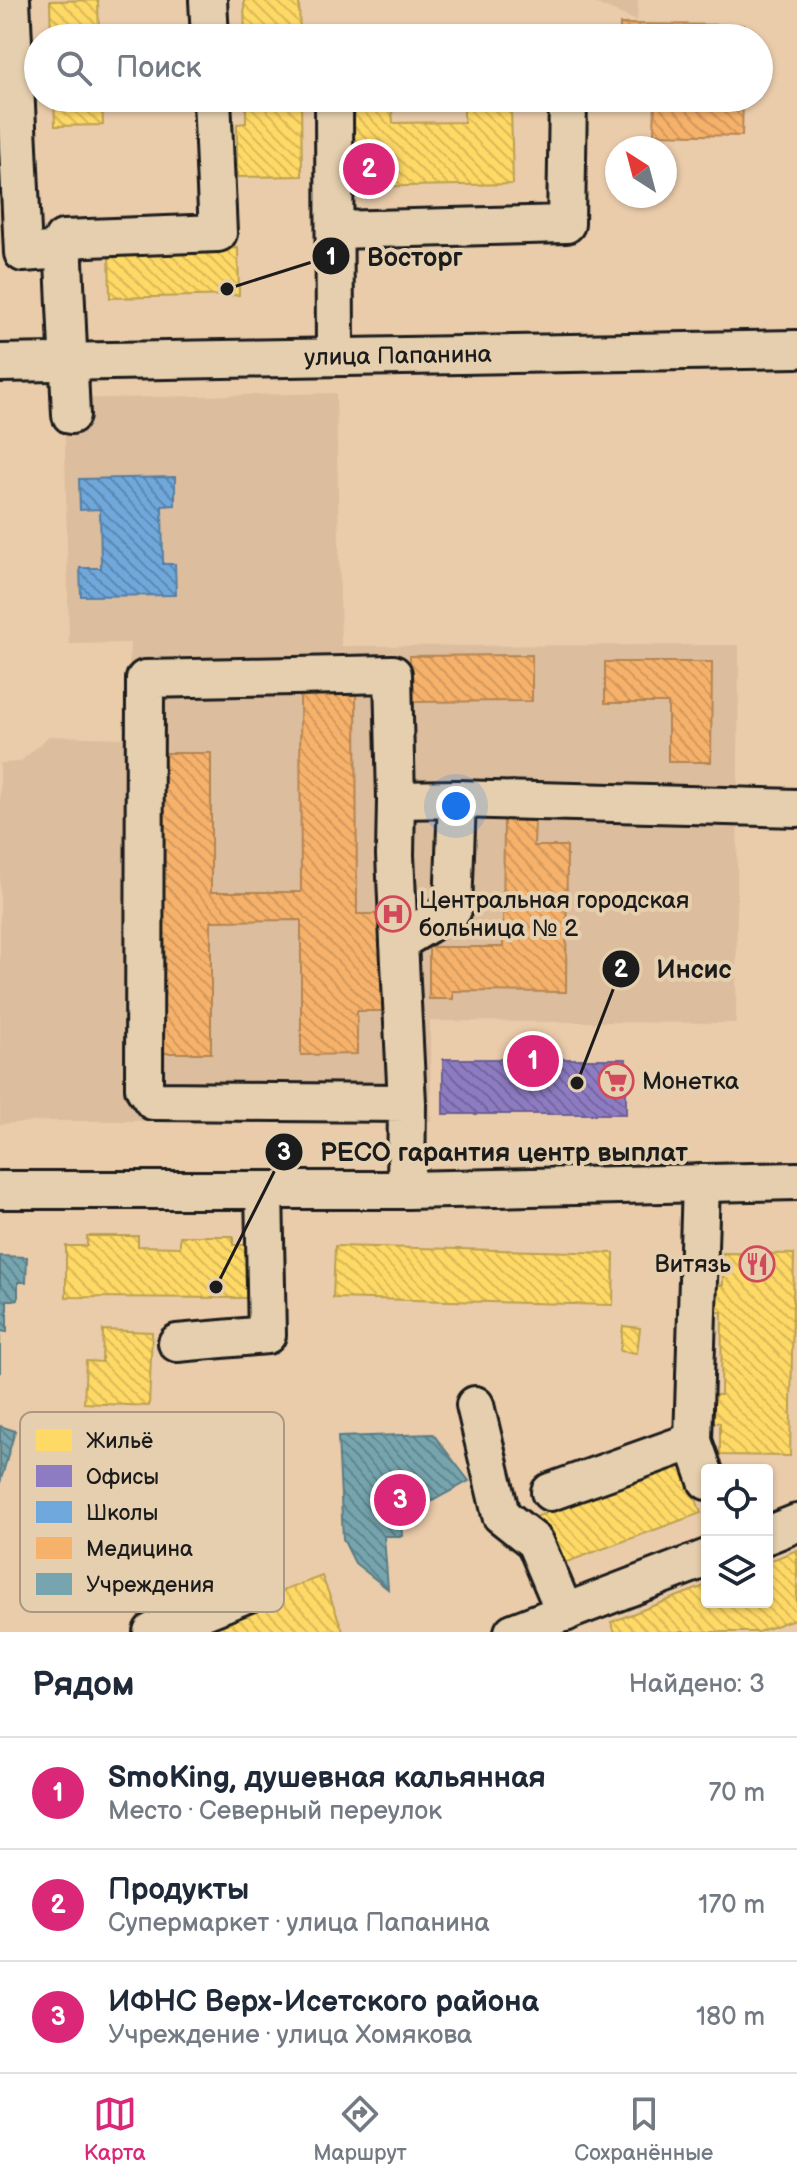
<!DOCTYPE html>
<html lang="ru">
<head>
<meta charset="utf-8">
<style>
  body { margin:0; font-family:"Balsamiq Sans",sans-serif; background:#f2f2f3; color:#1f2937 }
  .controls { position:absolute; right:24px; bottom:24px; display:grid; overflow:hidden; border-radius:8px; box-shadow:0 2px 6px #0004 }
  .controls button { width:72px; height:72px; display:grid; place-items:center; padding:0; border:0; border-bottom:2px solid #e0e1e3; background:#fff; color:#1f2937; font:40px sans-serif }
  .compass { position:absolute; left:605px; top:136px; width:72px; height:72px; border-radius:50%; background:#fff; box-shadow:0 2px 6px #0004; rotate:324deg }
  .you { position:absolute; left:456px; top:806px; width:28px; height:28px; margin:-20px; border:6px solid #fff; border-radius:50%; background:#1a73e8; box-shadow:0 0 0 12px #1a73e833 }
  .badge { display:grid; place-items:center; width:52px; height:52px; border-radius:50%; background:#db2777; color:#fff; font-size:26px; font-weight:700 }
  .pin { position:absolute; translate:-50% -50%; border:4px solid #fff; box-shadow:0 2px 8px #0006 }
  .list { margin:0; padding:0; list-style:none }
  h2 { display:flex; justify-content:space-between; align-items:center; height:104px; margin:0; padding:0 32px; font-size:34px }
  h2 small { font-size:26px; font-weight:400; color:#747a83 }
  .list li { display:grid; grid-template-columns:52px 1fr auto; gap:24px; align-items:center; box-sizing:border-box; height:112px; padding:0 32px; border-top:2px solid #e0e1e3 }
  .list b { display:block; font-size:30px; white-space:nowrap }
  .list p { margin:0; font-size:26px; white-space:nowrap; color:#747a83 }
  .list em { font-size:26px; font-style:normal; color:#747a83 }
  .icon { flex:none; width:44px; height:44px; fill:none; stroke:currentColor; stroke-width:2; stroke-linecap:round; stroke-linejoin:round }
  .map { position:relative; flex:none; width:797px; height:1632px; overflow:hidden }
  .search { position:absolute; background:#fff; box-shadow:0 2px 6px #0004; left:24px; right:24px; top:24px; height:88px; display:flex; align-items:center; gap:20px; box-sizing:border-box; padding:0 28px; border-radius:44px; color:#747a83; font-size:30px }
  .sheet { height:440px; background:#fff }
  nav { display:flex; justify-content:space-around; align-items:center; box-sizing:border-box; height:112px; border-top:2px solid #e0e1e3; background:#fff; font-size:22px; color:#747a83 }
  nav a { display:grid; justify-items:center; gap:4px }
  nav .on { color:#db2777 }
  .map>svg:first-child { display:block }
  .built { fill:#dcbd9d }
  .homes { fill:url(#homes-back-hatch); stroke:#bba050; stroke-width:2 }
  .offices { fill:url(#offices-back-hatch); stroke:#6c5f91; stroke-width:2 }
  .schools { fill:url(#schools-back-hatch); stroke:#567ea2; stroke-width:2 }
  .health { fill:url(#health-back-hatch); stroke:#b58553; stroke-width:2 }
  .public { fill:url(#public-back-hatch); stroke:#5b7c83; stroke-width:2 }
  .lines { fill:none; stroke-linecap:round; stroke-linejoin:round }
  .minor-casing { stroke:#1c1c1c; stroke-width:42 }
  .minor { stroke:#e5cfae; stroke-width:36 }
  .labels { text-anchor:middle; dominant-baseline:central; stroke-width:8; stroke-linejoin:round; paint-order:stroke }
  .street-label { font-size:24px; fill:#1c1c1c; stroke:#e5cfae }
  .poi-label { font-size:24px; fill:#1c1c1c; stroke:#e5cfae; text-anchor:start }
  .key { fill:#e5cfae; stroke:#a99982; stroke-width:2 }
  .key-label { font-size:22px; fill:#1c1c1c }
  .leader { fill:none; stroke:#1c1c1c; stroke-width:3 }
  .callout-dot { fill:#1c1c1c; stroke:#e5cfae; stroke-width:3 }
  .mark-label { font-size:24px; text-anchor:middle; font-weight:bold; fill:#fff }
  .callout-label { font-size:26px; text-anchor:middle; font-weight:bold; fill:#1c1c1c; stroke:#e5cfae; stroke-width:8; stroke-linejoin:round; paint-order:stroke }
</style>
</head>
<body>
<div class="map">
<svg width="797" height="1632" viewBox="0 0 797 1632">
  <defs>
    <pattern id="homes-back-hatch" width="6" height="6" patternUnits="userSpaceOnUse" patternTransform="scale(2)"><rect width="6" height="6" fill="#ffd966"/><path d="M-1 5l2 2M0 0l6 6M5-1l2 2" fill="none" stroke="#daba58"/></pattern>
    <pattern id="offices-back-hatch" width="6" height="6" patternUnits="userSpaceOnUse" patternTransform="scale(2)"><rect width="6" height="6" fill="#8e7cc3"/><path d="M-1 5l2 2M0 0l6 6M5-1l2 2" fill="none" stroke="#73659e"/></pattern>
    <pattern id="schools-back-hatch" width="6" height="6" patternUnits="userSpaceOnUse" patternTransform="scale(2)"><rect width="6" height="6" fill="#6fa8dc"/><path d="M-1 5l2 2M0 0l6 6M5-1l2 2" fill="none" stroke="#5a88b2"/></pattern>
    <pattern id="health-back-hatch" width="6" height="6" patternUnits="userSpaceOnUse" patternTransform="scale(2)"><rect width="6" height="6" fill="#f6b26b"/><path d="M-1 5l2 2M0 0l6 6M5-1l2 2" fill="none" stroke="#d2985c"/></pattern>
    <pattern id="public-back-hatch" width="6" height="6" patternUnits="userSpaceOnUse" patternTransform="scale(2)"><rect width="6" height="6" fill="#76a5af"/><path d="M-1 5l2 2M0 0l6 6M5-1l2 2" fill="none" stroke="#60868e"/></pattern>
  </defs>
  <rect width="100%" height="100%" fill="#eaccab"/>
  <filter id="ink" filterUnits="userSpaceOnUse"><feTurbulence type="fractalNoise" baseFrequency=".0125" numOctaves="2"/><feDisplacementMap in="SourceGraphic" scale="16" xChannelSelector="R" yChannelSelector="G"/><feConvolveMatrix kernelMatrix="1 2 1 2 8 2 1 2 1" color-interpolation-filters="sRGB"/></filter>
  <g filter="url(#ink)">
    <g class="built">
      <polygon points="587,0 638,0 637,21"/>
      <polygon points="336,393 341,646 739,645 736,1023 430,1021 431,1121 49,1121 0,1124 0,763 20,762 49,736 126,738 130,643 69,644 64,399"/>
    </g>
    <g class="homes">
      <polygon points="98,0 99,38 51,38 50,1"/>
      <polygon points="244,0 299,0 300,38 245,38"/>
      <polygon points="54,98 102,98 103,125 55,126"/>
      <polygon points="246,98 301,98 302,176 237,177 237,124 246,123"/>
      <polygon points="511,107 513,184 355,187 353,111 392,110 393,123 464,122 464,109"/>
      <polygon points="238,248 239,295 110,298 109,250"/>
      <polygon points="87,1236 138,1236 138,1246 180,1247 180,1236 233,1236 233,1245 250,1245 249,1298 66,1297 66,1246 87,1246"/>
      <polygon points="335,1246 614,1253 613,1305 333,1298"/>
      <polygon points="723,1253 794,1254 790,1456 720,1455 720,1423 711,1422 712,1395 721,1395 722,1312 713,1312 714,1285 723,1285"/>
      <polygon points="623,1326 640,1328 637,1353 620,1351"/>
      <polygon points="103,1330 152,1332 149,1406 84,1403 86,1361 102,1362"/>
      <polygon points="683,1464 701,1513 553,1567 535,1517"/>
      <polygon points="797,1550 797,1618 758,1632 615,1632 611,1622 707,1585 707,1602 767,1602 767,1562"/>
      <polygon points="322,1576 343,1631 204,1632 200,1622"/>
    </g>
    <rect class="offices" x="443" y="1059" width="183" height="55"/>
    <polygon class="schools" points="175,477 175,505 162,506 163,564 175,564 176,595 81,596 80,568 101,568 100,509 80,510 79,479"/>
    <g class="health">
      <polygon points="620,24 744,25 743,38 620,38"/>
      <polygon points="672,98 743,98 742,136 654,134 655,100 672,100"/>
      <polygon points="532,655 532,701 411,702 410,656"/>
      <polygon points="605,662 712,662 711,762 668,762 668,703 605,703"/>
      <polygon points="300,687 356,687 357,914 382,914 382,1011 357,1011 357,1054 301,1055 301,920 211,921 211,1053 155,1053 155,753 211,753 211,892 301,892"/>
      <polygon points="504,815 535,815 534,846 567,846 566,992 453,991 453,999 429,999 429,947 503,947"/>
    </g>
    <g class="public">
      <polygon points="0,1256 27,1257 26,1282 18,1282 18,1300 7,1300 7,1332 0,1331 0,1374"/>
      <polygon points="0,1426 15,1431 0,1483"/>
      <polygon points="433,1434 469,1481 401,1518 402,1536 384,1536 388,1589 355,1563 343,1539 338,1437"/>
    </g>
    <g class="lines">
      <defs>
        <g id="minor">
          <polyline points="11,0 23,253 63,250"/>
          <polyline points="208,0 210,38"/>
          <polyline points="334,98 335,357"/>
          <polyline points="335,230 566,224 568,98"/>
          <polyline points="0,363 797,349"/>
          <polyline points="71,415 63,239 218,233 212,98"/>
          <polyline points="457,799 797,808"/>
          <polyline points="396,800 395,855 399,942"/>
          <polyline points="701,1183 693,1441 707,1481"/>
          <polyline points="0,1190 406,1190 797,1181"/>
          <polyline points="406,1190 407,1103 399,942 453,909 457,799 396,800 393,674 145,679 144,1088 153,1101 407,1103"/>
          <polyline points="177,1343 267,1335 264,1190"/>
          <polyline points="475,1405 501,1515 535,1542 565,1613"/>
          <polyline points="550,1492 693,1441"/>
          <polyline points="767,1535 797,1523"/>
          <polyline points="152,1632 254,1591"/>
          <polyline points="513,1632 707,1558"/>
        </g>
      </defs>
      <use href="#minor" class="minor-casing"/>
      <use href="#minor" class="minor"/>
    </g>
  </g>
  <defs>
    <symbol id="hospital-ring" viewBox="-11 -11 22 22"><circle r="9.5" fill="#e5cfae" stroke="#d1495b" stroke-width="1.5"/><path d="M-5-5h3v3.5h4V-5h3V5h-3V1.5h-4V5h-3Z" fill="#d1495b"/></symbol>
    <symbol id="supermarket-ring" viewBox="-11 -11 22 22"><circle r="9.5" fill="#e5cfae" stroke="#d1495b" stroke-width="1.5"/><path d="M-6-5.5h2.5l.6 2H6L4.5 2H-2.5L-4.4-4H-6ZM-1.5 3.2a1.3 1.3 0 1 0 .1 0ZM3 3.2a1.3 1.3 0 1 0 .1 0Z" fill="#d1495b"/></symbol>
    <symbol id="restaurant-ring" viewBox="-11 -11 22 22"><circle r="9.5" fill="#e5cfae" stroke="#d1495b" stroke-width="1.5"/><path d="M-5-6h1v4h1v-4h1v4h1v-4h1v5L-1.5 .5V6h-2V.5L-5-1ZM5-6V6H3V1.5H1.5Q1.5-4 5-6Z" fill="#d1495b"/></symbol>
  </defs>
  <g fill-rule="evenodd">
    <use href="#hospital-ring" x="373" y="894" width="40" height="40"/>
    <use href="#supermarket-ring" x="596" y="1061" width="40" height="40"/>
    <use href="#restaurant-ring" x="737" y="1244" width="40" height="40"/>
  </g>
  <g class="labels">
    <g class="street-label">
      <text transform="translate(398 356) rotate(-1)">улица Папанина</text>
    </g>
    <g class="poi-label">
      <text x="419" y="900">Центральная городская<tspan x="419" dy="28">больница № 2</tspan></text>
      <text x="642" y="1081">Монетка</text>
      <text x="731" y="1264" text-anchor="end">Витязь</text>
    </g>
  </g>
  <rect x="20" y="1412" width="264" height="200" rx="12" class="key"/>
  <rect x="36" y="1429" width="36" height="22" fill="#ffd966"/>
  <rect x="36" y="1465" width="36" height="22" fill="#8e7cc3"/>
  <rect x="36" y="1501" width="36" height="22" fill="#6fa8dc"/>
  <rect x="36" y="1537" width="36" height="22" fill="#f6b26b"/>
  <rect x="36" y="1573" width="36" height="22" fill="#76a5af"/>
  <g class="key-label">
    <text x="86" y="1448">Жильё</text>
    <text x="86" y="1484">Офисы</text>
    <text x="86" y="1520">Школы</text>
    <text x="86" y="1556">Медицина</text>
    <text x="86" y="1592">Учреждения</text>
  </g>
  <path class="leader" d="M227 289L331 256M577 1083L621 969M216 1287L284 1152"/>
  <g class="callout-dot">
    <circle cx="227" cy="289" r="8"/>
    <circle cx="577" cy="1083" r="8"/>
    <circle cx="216" cy="1287" r="8"/>
    <circle cx="331" cy="256" r="20"/>
    <circle cx="621" cy="969" r="20"/>
    <circle cx="284" cy="1152" r="20"/>
  </g>
  <g class="mark-label">
    <text x="331" y="265">1</text>
    <text x="621" y="977">2</text>
    <text x="284" y="1160">3</text>
  </g>
  <g class="callout-label">
    <text x="415" y="266">Восторг</text>
    <text x="694" y="978">Инсис</text>
    <text x="504" y="1161">РЕСО гарантия центр выплат</text>
  </g>
</svg>
<div class="controls">
<button><svg class="icon" aria-label="locate" viewBox="0 0 24 24"><circle cx="12" cy="12" r="6"/><path d="M12 2v4M12 18v4M2 12h4M18 12h4"/></svg></button>
<button><svg class="icon" aria-label="layers" viewBox="0 0 24 24"><path d="M12 4l9 5-9 5-9-5zM3 14l9 5 9-5"/></svg></button>
</div>
<svg class="compass" viewBox="-18 -18 36 36"><path d="M0-13l5 13h-10z" fill="#e53935"/><path d="M0 13l5-13h-10z" fill="#747a83"/></svg>
<div class="you"></div>
<div class="pin badge" style="left:533px;top:1061px">1</div>
<div class="pin badge" style="left:369px;top:169px">2</div>
<div class="pin badge" style="left:400px;top:1500px">3</div>
<div class="search"><svg class="icon" aria-label="search" viewBox="0 0 24 24"><circle cx="10" cy="10" r="6"/><path d="M15 15l6 6"/></svg>Поиск</div>
</div>
<section class="sheet">
<h2>Рядом<small>Найдено: 3</small></h2>
<ul class="list">
<li><span class="badge">1</span><div><b>SmoKing, душевная кальянная</b><p>Место · Северный переулок</p></div><em>70 m</em></li>
<li><span class="badge">2</span><div><b>Продукты</b><p>Супермаркет · улица Папанина</p></div><em>170 m</em></li>
<li><span class="badge">3</span><div><b>ИФНС Верх-Исетского района</b><p>Учреждение · улица Хомякова</p></div><em>180 m</em></li>
</ul>
</section>
<nav>
<a class="on"><svg class="icon" aria-label="map" viewBox="0 0 24 24"><path d="M3 6l6-2 6 2 6-2v14l-6 2-6-2-6 2zM9 4v14M15 6v14"/></svg>Карта</a>
<a><svg class="icon" aria-label="directions" viewBox="0 0 24 24"><path d="M12 3l9 9-9 9-9-9zM9 14v-3h6M13 9l2 2-2 2"/></svg>Маршрут</a>
<a><svg class="icon" aria-label="saved" viewBox="0 0 24 24"><path d="M7 4h10v16l-5-4-5 4z"/></svg>Сохранённые</a>
</nav>
</body>
</html>
